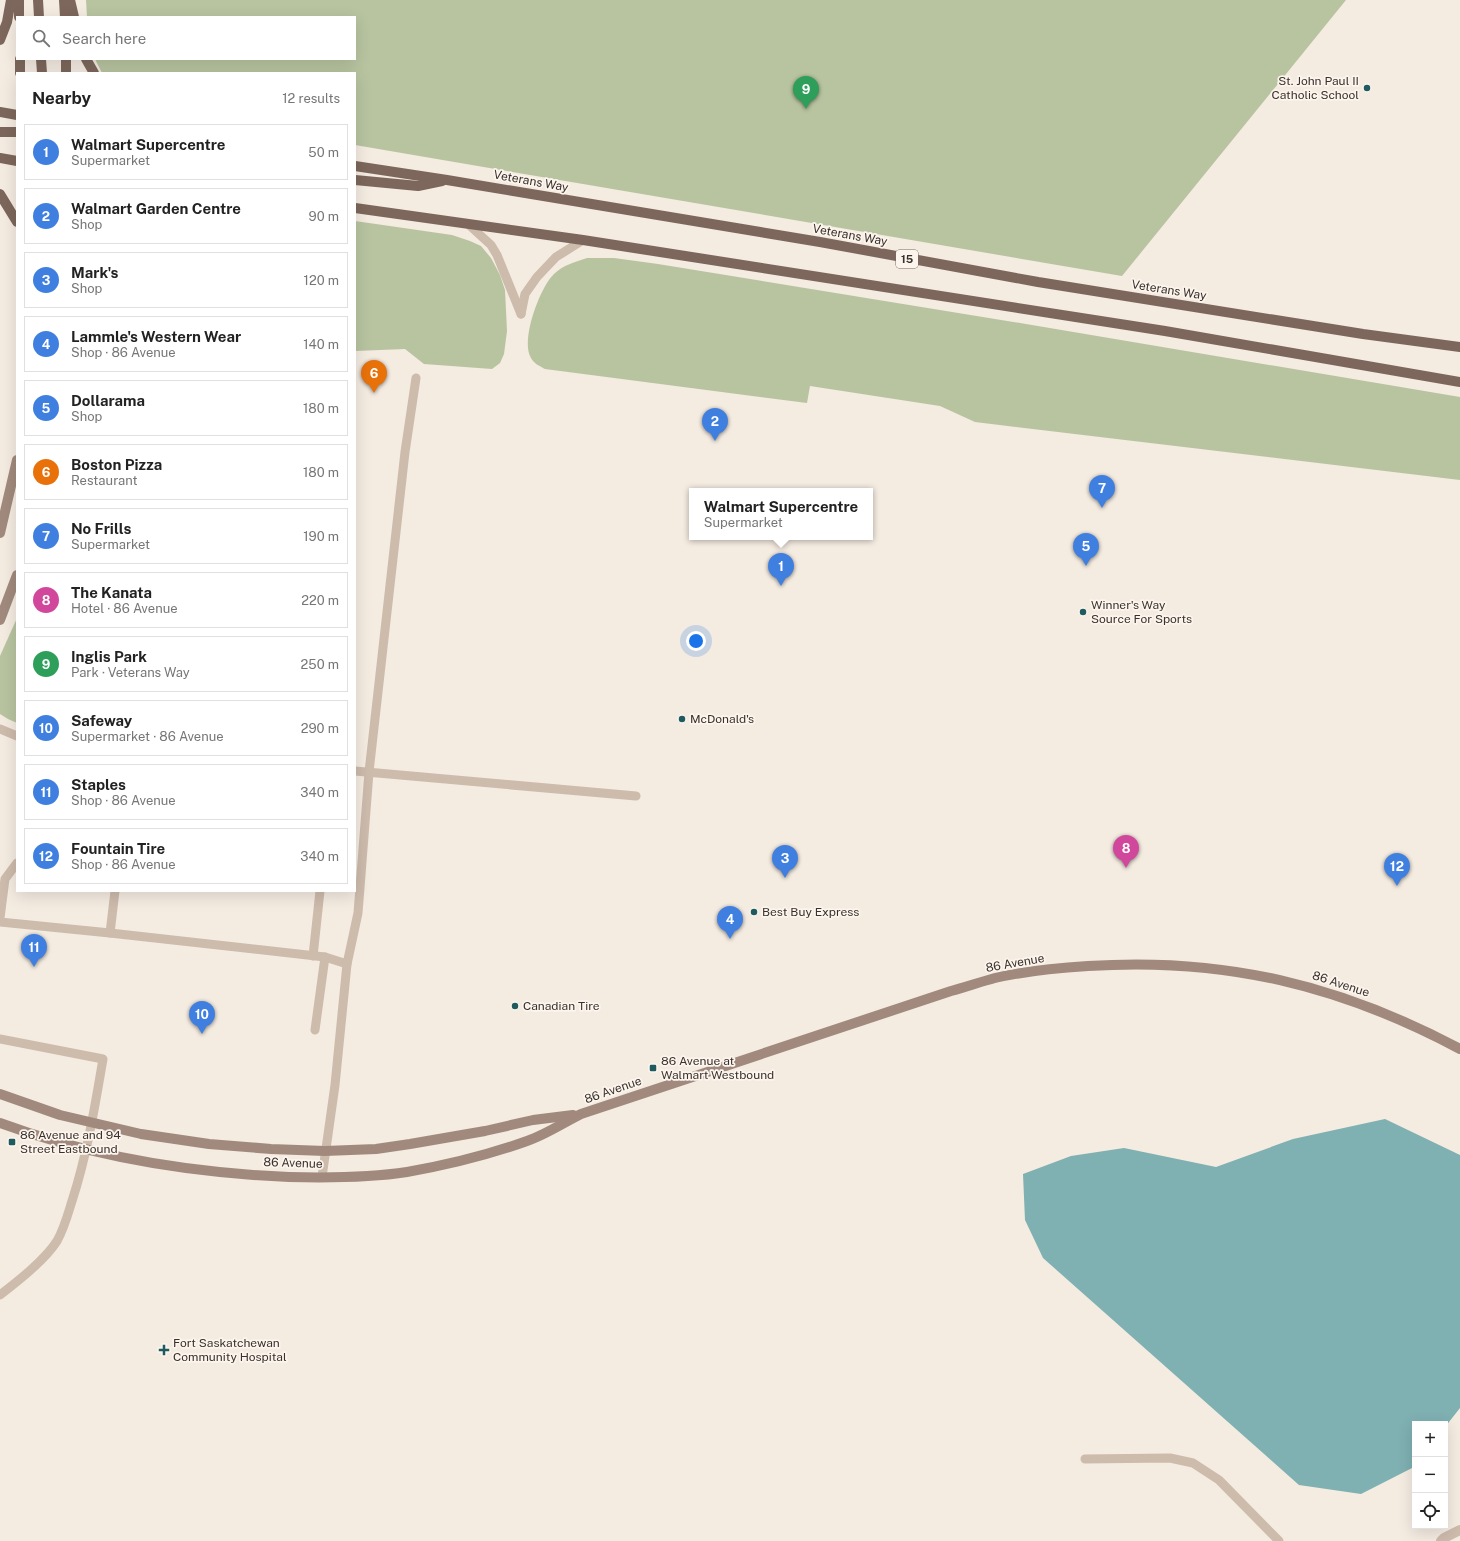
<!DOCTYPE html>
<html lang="en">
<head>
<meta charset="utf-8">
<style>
  body { margin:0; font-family:"Public Sans",sans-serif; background:#f6f6f6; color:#222 }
  .controls { position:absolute; right:12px; bottom:12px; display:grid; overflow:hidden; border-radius:0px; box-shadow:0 4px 16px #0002 }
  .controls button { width:36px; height:36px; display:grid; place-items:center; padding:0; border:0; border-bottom:1px solid #e0e0e0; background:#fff; color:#222; font:20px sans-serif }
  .you { position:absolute; left:696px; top:641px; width:14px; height:14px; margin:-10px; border:3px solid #fff; border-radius:50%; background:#1a73e8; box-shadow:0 0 0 6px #1a73e833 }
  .badge { display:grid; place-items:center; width:26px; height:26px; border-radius:50%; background:#d93025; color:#fff; font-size:13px; font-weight:700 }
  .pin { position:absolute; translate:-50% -33px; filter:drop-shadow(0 1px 2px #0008) }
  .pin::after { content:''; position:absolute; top:21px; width:14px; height:12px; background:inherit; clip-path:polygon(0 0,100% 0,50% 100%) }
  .popup { position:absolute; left:689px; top:488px; width:184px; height:52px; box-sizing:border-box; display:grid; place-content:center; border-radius:0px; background:#fff; filter:drop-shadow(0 1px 3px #0005); font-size:13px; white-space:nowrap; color:#767676 }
  .popup b { font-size:15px; color:#222 }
  .popup::after { content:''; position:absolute; left:50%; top:100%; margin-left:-8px; border:8px solid transparent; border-top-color:#fff }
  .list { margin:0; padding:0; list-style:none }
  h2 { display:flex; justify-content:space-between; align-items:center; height:52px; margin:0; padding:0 16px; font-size:17px }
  h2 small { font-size:13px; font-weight:400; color:#767676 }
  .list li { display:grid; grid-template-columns:26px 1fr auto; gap:12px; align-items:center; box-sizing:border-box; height:56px; margin:0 8px 8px; padding:0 8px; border:1px solid #e0e0e0; border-radius:0px }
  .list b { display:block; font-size:15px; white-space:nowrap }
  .list p { margin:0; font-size:13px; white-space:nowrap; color:#767676 }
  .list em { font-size:13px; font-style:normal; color:#767676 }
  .icon { flex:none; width:22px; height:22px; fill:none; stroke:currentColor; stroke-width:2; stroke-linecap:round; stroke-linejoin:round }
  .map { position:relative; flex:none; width:1460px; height:1541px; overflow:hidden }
  .search { position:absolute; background:#fff; box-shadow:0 4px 16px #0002; left:16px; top:16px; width:340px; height:44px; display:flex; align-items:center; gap:10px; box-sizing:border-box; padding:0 14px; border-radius:0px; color:#767676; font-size:15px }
  .panel { position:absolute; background:#fff; box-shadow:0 4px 16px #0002; left:16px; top:72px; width:340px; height:820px; border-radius:0px }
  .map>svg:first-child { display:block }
  .green { fill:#b8c4a0 }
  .water { fill:#7fb0b2 }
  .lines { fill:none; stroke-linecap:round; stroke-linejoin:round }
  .lane { stroke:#cdbbac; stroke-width:9 }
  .street { stroke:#cdbbac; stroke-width:10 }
  .secondary { stroke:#a18a7d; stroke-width:10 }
  .primary { stroke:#7d675c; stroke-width:10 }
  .poi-dot { fill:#1f5a5e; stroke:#fbf5ee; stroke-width:1.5 }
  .labels { text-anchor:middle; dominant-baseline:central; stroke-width:3.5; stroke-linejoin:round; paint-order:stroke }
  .shield { fill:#fbf5ee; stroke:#756b66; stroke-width:1 }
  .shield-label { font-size:11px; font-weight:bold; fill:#3b302b }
  .poi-label { font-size:12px; fill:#3b302b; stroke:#fbf5ee; text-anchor:start }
  .street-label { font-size:12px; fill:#3b302b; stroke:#fbf5ee }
</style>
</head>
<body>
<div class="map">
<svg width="1460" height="1541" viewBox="0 0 1460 1541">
  <rect width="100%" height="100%" fill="#f4ebe1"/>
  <g class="green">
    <polygon points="86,0 1346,0 1122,276 355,145 355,73 102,73 95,59 355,59 355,17 87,17"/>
    <polygon points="355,221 452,235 470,241 481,246 491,258 500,275 505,290 507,331 504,354 500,363 492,369 424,364 405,349 355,351"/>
    <path d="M587,258h27l44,6 368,60 434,73v83l-485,-58 -35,-16 -130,-20 -3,17 -262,-34c-5,-3 -11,-5 -14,-11 -11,-17 9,-71 23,-84 9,-9 21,-12 33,-16z"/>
    <polygon points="17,618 17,723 8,719 0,714 0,656"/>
  </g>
  <polygon class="water" points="1385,1119 1460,1155 1460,1408 1445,1427 1445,1424 1415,1424 1415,1466 1414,1467 1361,1494 1299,1485 1043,1258 1025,1220 1023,1174 1071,1156 1124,1148 1216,1167 1293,1139"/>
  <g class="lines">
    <g class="lane">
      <polyline points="468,224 491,245 497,255 521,314"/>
      <polyline points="521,314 525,294 537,277 556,257 583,240"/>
      <polyline points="0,729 17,736"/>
      <polyline points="355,771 636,796"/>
      <polyline points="0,918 5,879 17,863"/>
      <polyline points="0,922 110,933 115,891"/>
      <polyline points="110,933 325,957 315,1030"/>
      <polyline points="313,956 320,891"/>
      <polyline points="325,957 347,964"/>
      <path d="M0,1039l103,20c-8,47 -16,96 -31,142 -4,13 -8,28 -15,40 -12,19 -39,40 -57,54"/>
      <polyline points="322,1177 335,1085 347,964 358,913 369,772 405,452 416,378"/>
      <polyline points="1085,1459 1170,1458 1193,1463 1219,1480 1279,1541"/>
    </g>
    <polyline class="street" points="1441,1541 1444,1538 1460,1530"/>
    <g class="secondary">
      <polyline points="0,533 17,460"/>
      <polyline points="0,620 17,575"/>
      <polyline points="0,1094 60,1115 141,1134 209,1144 271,1149 325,1151 376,1149 410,1144 485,1131 533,1120 573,1115"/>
      <path d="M0,1123c92,34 191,50 289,54 39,1 79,1 118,-5 40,-7 81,-17 120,-31 18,-6 36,-18 54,-27l370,-123c15,-4 29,-9 44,-13 30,-7 62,-10 93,-12 136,-9 252,19 372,83"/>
    </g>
    <g class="primary">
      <polyline points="19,0 19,17"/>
      <polyline points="38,0 39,17"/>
      <polyline points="64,0 65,17"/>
      <polyline points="70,0 74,17"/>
      <polyline points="0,40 7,22 11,0"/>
      <polyline points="20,59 20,73"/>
      <polyline points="41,59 42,73"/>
      <polyline points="66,59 66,73"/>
      <polyline points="86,59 94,73"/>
      <polyline points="0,112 17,115"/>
      <polyline points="0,132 17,132"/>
      <polyline points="0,158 17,161"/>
      <polyline points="355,166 447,180 820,242 1038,282 1363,334 1460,347"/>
      <polyline points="355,180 418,186 442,181"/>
      <polyline points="0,194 17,222"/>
      <polyline points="355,208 583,240 1165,331 1460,382"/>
    </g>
  </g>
  <g class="poi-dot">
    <circle cx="1367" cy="88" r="4"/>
    <circle cx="1083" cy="612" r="4"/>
    <circle cx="682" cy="719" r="4"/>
    <circle cx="754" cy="912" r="4"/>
    <circle cx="515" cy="1006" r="4"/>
    <rect x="649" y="1064" width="8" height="8" rx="2"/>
    <rect x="8" y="1138" width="8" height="8" rx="2"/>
    <path d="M162 1344h4v4h4v4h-4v4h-4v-4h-4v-4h4z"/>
  </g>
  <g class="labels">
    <rect class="shield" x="896" y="250" width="22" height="18" rx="3"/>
    <g class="shield-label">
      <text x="907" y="259">15</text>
    </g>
    <g class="poi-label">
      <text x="1359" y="81" text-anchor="end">St. John Paul II<tspan x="1359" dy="14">Catholic School</tspan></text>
      <text x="1091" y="605">Winner's Way<tspan x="1091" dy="14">Source For Sports</tspan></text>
      <text x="690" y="719">McDonald's</text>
      <text x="762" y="912">Best Buy Express</text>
      <text x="523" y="1006">Canadian Tire</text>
      <text x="661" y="1061">86 Avenue at<tspan x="661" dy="14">Walmart Westbound</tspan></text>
      <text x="20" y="1135">86 Avenue and 94<tspan x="20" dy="14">Street Eastbound</tspan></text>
      <text x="173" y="1343">Fort Saskatchewan<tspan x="173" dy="14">Community Hospital</tspan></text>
    </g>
    <g class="street-label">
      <text transform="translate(531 181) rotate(10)">Veterans Way</text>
      <text transform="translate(850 235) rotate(10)">Veterans Way</text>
      <text transform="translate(1169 290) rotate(9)">Veterans Way</text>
      <text transform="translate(1015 963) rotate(-10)">86 Avenue</text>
      <text transform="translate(1341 984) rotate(18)">86 Avenue</text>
      <text transform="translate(613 1090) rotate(-19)">86 Avenue</text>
      <text transform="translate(293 1163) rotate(2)">86 Avenue</text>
    </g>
  </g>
</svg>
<div class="controls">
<button>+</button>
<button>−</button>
<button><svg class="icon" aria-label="locate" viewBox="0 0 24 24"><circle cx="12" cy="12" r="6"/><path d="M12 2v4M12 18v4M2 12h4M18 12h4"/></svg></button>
</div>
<div class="you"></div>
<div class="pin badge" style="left:781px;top:586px;background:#3f7fe0">1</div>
<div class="popup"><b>Walmart Supercentre</b>Supermarket</div>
<div class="pin badge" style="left:715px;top:441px;background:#3f7fe0">2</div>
<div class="pin badge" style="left:785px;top:878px;background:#3f7fe0">3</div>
<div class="pin badge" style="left:730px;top:939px;background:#3f7fe0">4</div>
<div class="pin badge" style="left:1086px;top:566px;background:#3f7fe0">5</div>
<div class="pin badge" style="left:374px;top:393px;background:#e8710a">6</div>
<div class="pin badge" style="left:1102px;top:508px;background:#3f7fe0">7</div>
<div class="pin badge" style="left:1126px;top:868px;background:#d1479c">8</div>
<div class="pin badge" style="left:806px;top:109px;background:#2e9e5b">9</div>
<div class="pin badge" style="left:202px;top:1034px;background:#3f7fe0">10</div>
<div class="pin badge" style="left:34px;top:967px;background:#3f7fe0">11</div>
<div class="pin badge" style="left:1397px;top:886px;background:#3f7fe0">12</div>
<div class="search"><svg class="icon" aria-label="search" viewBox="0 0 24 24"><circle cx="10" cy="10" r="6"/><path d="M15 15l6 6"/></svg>Search here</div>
<section class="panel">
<h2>Nearby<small>12 results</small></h2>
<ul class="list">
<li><span class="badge" style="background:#3f7fe0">1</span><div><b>Walmart Supercentre</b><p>Supermarket</p></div><em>50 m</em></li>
<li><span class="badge" style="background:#3f7fe0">2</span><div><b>Walmart Garden Centre</b><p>Shop</p></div><em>90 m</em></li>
<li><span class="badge" style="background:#3f7fe0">3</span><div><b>Mark's</b><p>Shop</p></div><em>120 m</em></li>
<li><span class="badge" style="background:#3f7fe0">4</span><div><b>Lammle's Western Wear</b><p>Shop · 86 Avenue</p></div><em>140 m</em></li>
<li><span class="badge" style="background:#3f7fe0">5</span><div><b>Dollarama</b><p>Shop</p></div><em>180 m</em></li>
<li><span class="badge" style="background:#e8710a">6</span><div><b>Boston Pizza</b><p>Restaurant</p></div><em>180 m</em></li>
<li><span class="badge" style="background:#3f7fe0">7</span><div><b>No Frills</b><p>Supermarket</p></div><em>190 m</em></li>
<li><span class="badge" style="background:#d1479c">8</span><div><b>The Kanata</b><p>Hotel · 86 Avenue</p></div><em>220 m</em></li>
<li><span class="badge" style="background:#2e9e5b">9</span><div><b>Inglis Park</b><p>Park · Veterans Way</p></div><em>250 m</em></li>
<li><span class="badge" style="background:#3f7fe0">10</span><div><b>Safeway</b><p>Supermarket · 86 Avenue</p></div><em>290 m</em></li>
<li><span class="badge" style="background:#3f7fe0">11</span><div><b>Staples</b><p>Shop · 86 Avenue</p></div><em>340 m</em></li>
<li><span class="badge" style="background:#3f7fe0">12</span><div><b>Fountain Tire</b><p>Shop · 86 Avenue</p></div><em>340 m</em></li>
</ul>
</section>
</div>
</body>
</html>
